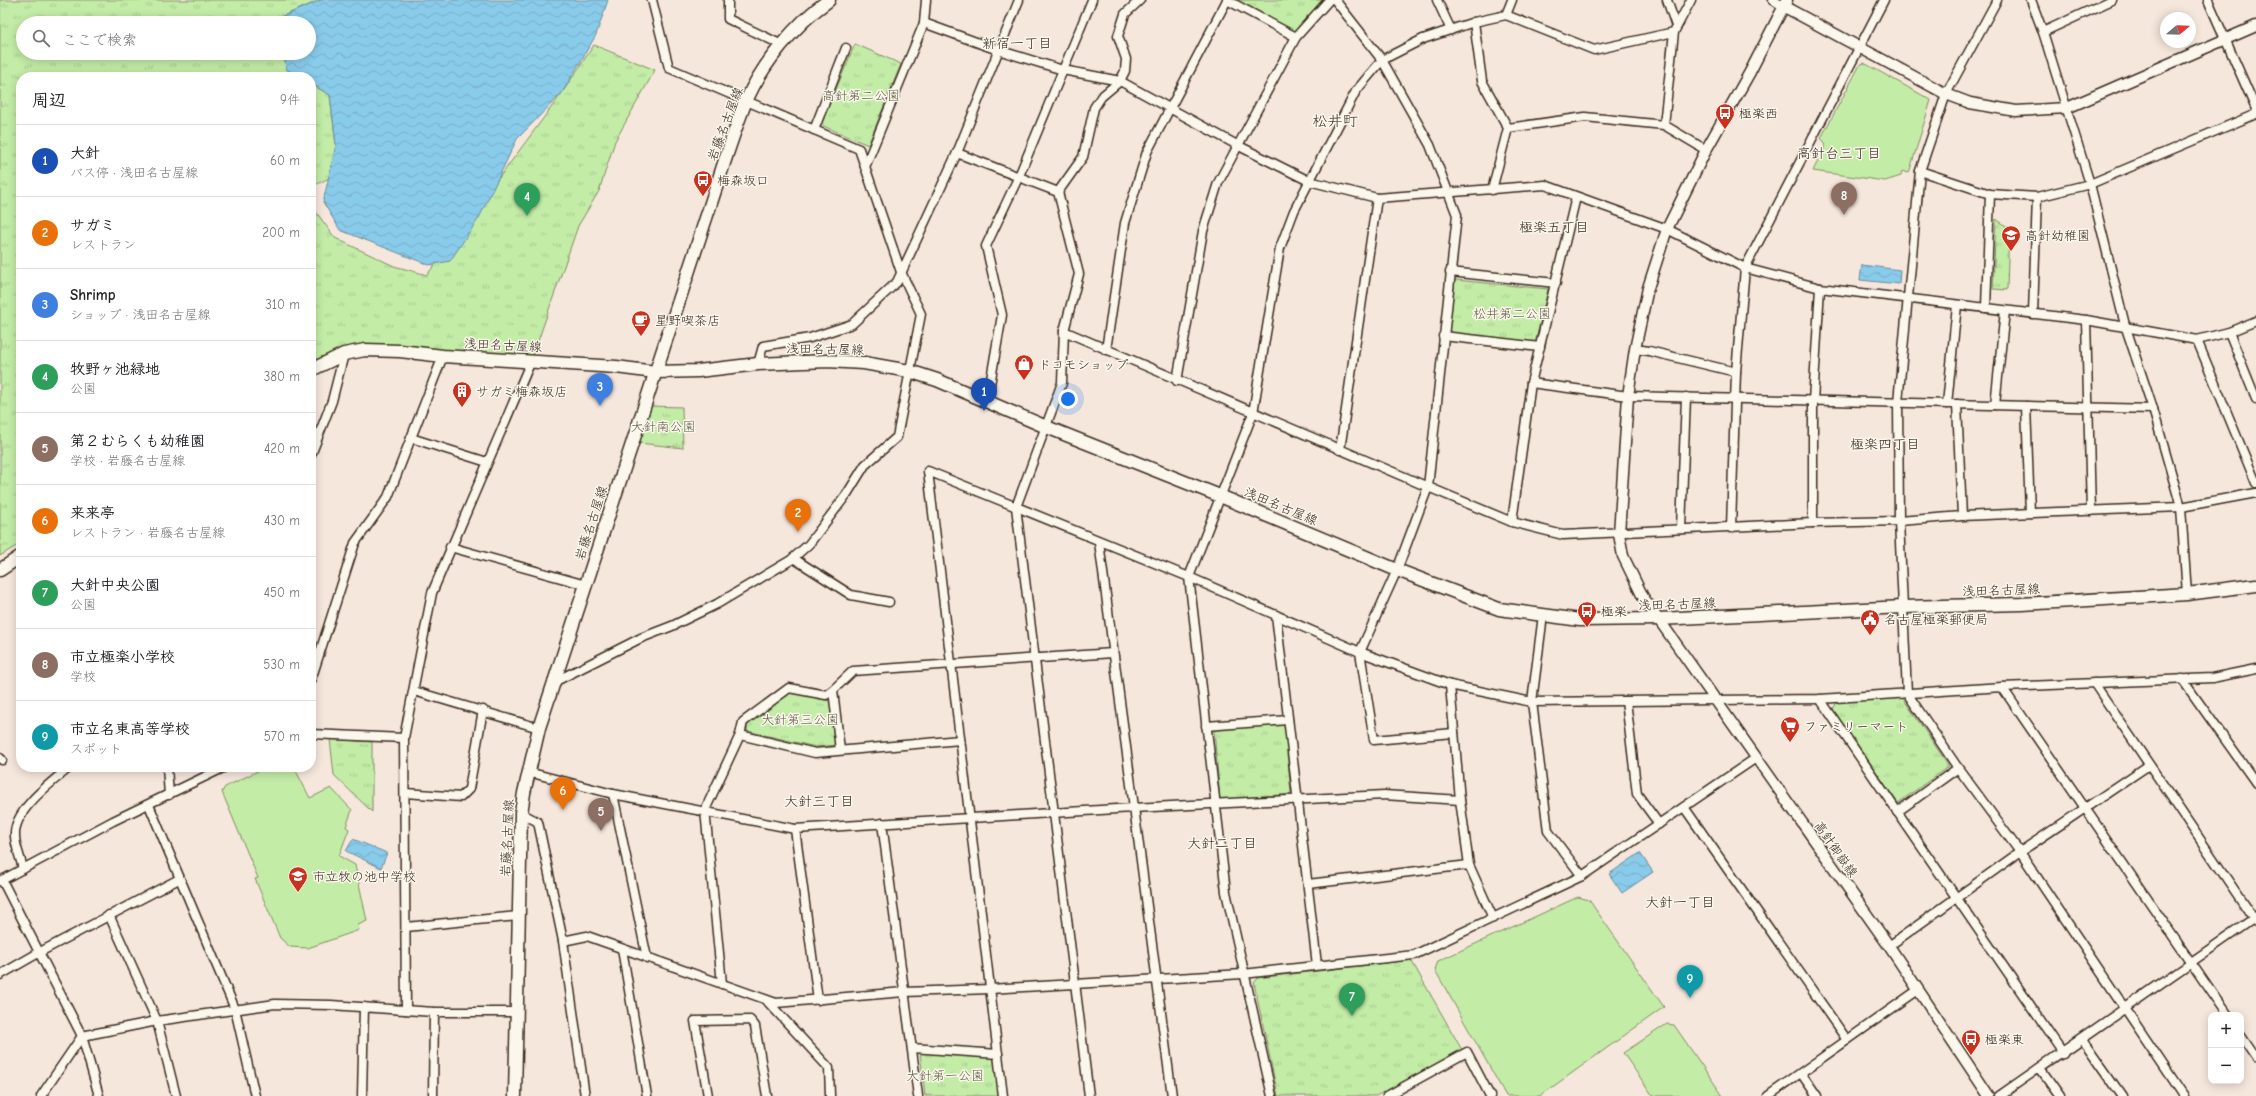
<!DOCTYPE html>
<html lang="ja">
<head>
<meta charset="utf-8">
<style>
  body { margin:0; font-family:"Comic Neue","Klee One",sans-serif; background:#f6f6f6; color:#202124 }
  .controls { position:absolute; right:12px; bottom:12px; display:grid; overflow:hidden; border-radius:8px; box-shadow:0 2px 10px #0003 }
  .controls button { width:36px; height:36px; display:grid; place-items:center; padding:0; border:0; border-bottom:1px solid #e0e0e0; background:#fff; color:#202124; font:20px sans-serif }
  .compass { position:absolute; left:2160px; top:12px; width:36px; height:36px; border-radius:50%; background:#fff; box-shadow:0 2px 10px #0003; rotate:71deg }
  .you { position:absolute; left:1068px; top:399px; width:14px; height:14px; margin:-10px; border:3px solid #fff; border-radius:50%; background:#1a73e8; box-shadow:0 0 0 6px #1a73e833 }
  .badge { display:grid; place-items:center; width:26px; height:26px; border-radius:50%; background:#0b8043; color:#fff; font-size:13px; font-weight:700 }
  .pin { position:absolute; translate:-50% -33px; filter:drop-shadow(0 1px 2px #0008) }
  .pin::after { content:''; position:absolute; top:21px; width:14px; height:12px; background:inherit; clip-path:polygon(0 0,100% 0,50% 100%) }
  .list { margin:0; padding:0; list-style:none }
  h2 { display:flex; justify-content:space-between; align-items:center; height:52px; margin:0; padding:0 16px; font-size:17px }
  h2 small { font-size:13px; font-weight:400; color:#757577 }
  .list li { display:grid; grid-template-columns:26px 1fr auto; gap:12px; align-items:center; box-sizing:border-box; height:72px; padding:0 16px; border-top:1px solid #e0e0e0 }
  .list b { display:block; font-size:15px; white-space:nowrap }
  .list p { margin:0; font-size:13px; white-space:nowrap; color:#757577 }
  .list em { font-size:13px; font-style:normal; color:#757577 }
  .icon { flex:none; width:22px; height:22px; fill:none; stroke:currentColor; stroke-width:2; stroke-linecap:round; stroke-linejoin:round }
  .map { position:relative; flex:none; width:2256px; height:1096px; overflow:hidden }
  .search { position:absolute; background:#fff; box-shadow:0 2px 10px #0003; left:16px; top:16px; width:300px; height:44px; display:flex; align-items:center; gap:10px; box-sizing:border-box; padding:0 14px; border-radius:22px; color:#757577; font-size:15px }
  .panel { position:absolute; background:#fff; box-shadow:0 2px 10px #0003; left:16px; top:72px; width:300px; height:700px; border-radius:16px }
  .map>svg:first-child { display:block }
  .green { fill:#c3eca7; stroke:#7f8b62 }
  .park { fill:url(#park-tufts); stroke:#7f8b62 }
  .water { fill:url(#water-waves); stroke:#6a8b98 }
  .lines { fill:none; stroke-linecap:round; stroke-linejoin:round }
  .minor-casing { stroke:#3b2a1e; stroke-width:11 }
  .tertiary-casing { stroke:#3b2a1e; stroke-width:13 }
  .secondary-casing { stroke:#3b2a1e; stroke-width:15 }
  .minor { stroke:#fbf7ec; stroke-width:8 }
  .tertiary { stroke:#fbf7ec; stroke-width:10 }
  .secondary { stroke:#fbf7ec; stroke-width:12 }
  .labels { text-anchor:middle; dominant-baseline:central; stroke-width:3; stroke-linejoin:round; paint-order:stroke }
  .park-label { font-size:13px; fill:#5d5a40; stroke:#fbf7ec }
  .poi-label { font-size:13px; fill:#3b2a1e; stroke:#fbf7ec; text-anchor:start }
  .street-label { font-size:13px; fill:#3b2a1e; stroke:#fbf7ec }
  .neighbourhood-label { font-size:14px; fill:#3b2a1e; stroke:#fbf7ec }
  .quarter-label { font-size:15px; fill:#3b2a1e; stroke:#fbf7ec }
</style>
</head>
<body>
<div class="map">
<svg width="2256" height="1096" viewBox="0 0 2256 1096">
  <defs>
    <pattern id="park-tufts" width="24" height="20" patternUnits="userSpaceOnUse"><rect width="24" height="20" fill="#c3eca7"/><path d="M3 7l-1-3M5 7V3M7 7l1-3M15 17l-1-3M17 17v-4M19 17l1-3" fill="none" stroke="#a8cb8f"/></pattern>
    <pattern id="water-waves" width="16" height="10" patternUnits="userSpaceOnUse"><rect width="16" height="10" fill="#89cbea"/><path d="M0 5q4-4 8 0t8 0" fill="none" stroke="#77aec8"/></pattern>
  </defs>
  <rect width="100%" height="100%" fill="#f6e7dc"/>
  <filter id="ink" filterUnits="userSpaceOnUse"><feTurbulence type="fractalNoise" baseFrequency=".025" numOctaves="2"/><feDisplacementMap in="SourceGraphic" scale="8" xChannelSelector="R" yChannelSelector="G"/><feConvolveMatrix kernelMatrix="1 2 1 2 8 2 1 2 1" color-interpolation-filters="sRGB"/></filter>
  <g filter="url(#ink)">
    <g class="green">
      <polygon points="1864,63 1931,100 1909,173 1902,171 1901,176 1885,181 1813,171 1826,144 1821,138 1860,65"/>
      <polygon points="266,767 294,767 310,798 331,788 352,810 346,827 349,829 339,856 355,865 367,921 358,925 359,930 308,948 290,947 280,938 255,879 258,878 222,792 225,787"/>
      <polygon points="1578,897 1589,900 1664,1007 1540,1096 1506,1096 1435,970 1438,961"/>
      <polygon points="1667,1024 1674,1025 1723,1096 1653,1096 1623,1053"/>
    </g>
    <g class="park">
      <polygon points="0,0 321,0 278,18 279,23 23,23 23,53 284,53 286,69 300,77 21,77 21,543 0,556"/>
      <polygon points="1227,0 1325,0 1293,36"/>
      <polygon points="855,44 901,64 868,145 821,125"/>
      <polygon points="594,45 655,70 615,141 599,191 578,226 531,361 344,354 311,369 311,205 335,238 394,266 427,275 562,93"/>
      <polygon points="311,84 330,95 336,145 329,178 311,187"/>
      <polygon points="1996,219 2009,228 2007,290 1993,289"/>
      <polygon points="1455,280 1548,289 1535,344 1453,334 1449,331"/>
      <polygon points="648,406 682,407 683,448 639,443"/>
      <polygon points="790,692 830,701 836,745 816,747 747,731 747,725"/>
      <polygon points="1902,697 1949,766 1898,803 1833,709 1837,702"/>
      <polygon points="1285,723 1291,794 1220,800 1214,730"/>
      <polygon points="330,739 372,742 372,812 334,775"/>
      <polygon points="1411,960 1462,1050 1376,1096 1278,1096 1254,983 1258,978"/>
      <polygon points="920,1052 996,1056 1001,1096 925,1096"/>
    </g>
    <g class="water">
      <polygon points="321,0 608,0 596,35 562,93 517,139 479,218 450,261 429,265 340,230 323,202 336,145 330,95 311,84 311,77 300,77 286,69 284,53 309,53 309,23 279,23 278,18"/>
      <polygon points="1862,265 1900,270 1899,284 1860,280"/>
      <polygon points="353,839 387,853 381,868 346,851"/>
      <polygon points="1640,853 1653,872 1622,893 1609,874"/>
    </g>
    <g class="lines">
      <defs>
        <g id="minor">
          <polyline points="728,0 728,19 782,45"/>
          <polyline points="1227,0 1296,37"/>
          <polyline points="1335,0 1382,60 1430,145 1457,215 1428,487 1397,570 1360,652 1374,740 1454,733"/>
          <polyline points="1437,0 1451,30"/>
          <polyline points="1667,0 1676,26"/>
          <polyline points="1773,0 1783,6"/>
          <polyline points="1997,0 1946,94 1920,171 1898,402 1899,521 1907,693 1958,768 2020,852 2184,1096"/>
          <polyline points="2031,0 2043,32 2090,184 2125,325 2153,409 2181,507 2187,594"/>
          <polyline points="2208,0 2256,109"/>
          <polyline points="1506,15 1512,0"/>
          <polyline points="1474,22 1482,81 1508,128 1492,190"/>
          <polyline points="924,23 998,50 1063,70 1120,81 1237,145 1309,181 1377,198 1545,185 1667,229 1745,268 1820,288 2086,320 2197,340 2229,332 2256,321"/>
          <polyline points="2043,32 2112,0"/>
          <polyline points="1664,125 1674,32 1691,0"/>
          <polyline points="1508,128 1585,117 1664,125 1706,150"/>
          <polyline points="814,130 846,48"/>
          <polyline points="957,153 1058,192 1079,274 1064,331 1062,383 1016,507 1089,1096"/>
          <polyline points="865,167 924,23 926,0"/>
          <polyline points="1920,171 1990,194 2037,197 2090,184 2256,114"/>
          <polyline points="1058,192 1083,157 1094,108 1101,97 1120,81 1125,71 1126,59 1118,36 1125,14 1140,0"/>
          <polyline points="1450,272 1556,283"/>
          <polyline points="1986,308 1990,194"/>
          <polyline points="2033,314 2037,197"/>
          <polyline points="2086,320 2091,511"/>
          <polyline points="1064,331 1428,487 1512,522 1563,535 1813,523 1899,521 1962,516 2181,507 2256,493"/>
          <polyline points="2229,332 2256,399"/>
          <polyline points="1443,336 1540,347"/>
          <polyline points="2197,340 2256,483"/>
          <polyline points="1635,349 1649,351 1736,372"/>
          <polyline points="1106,350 1125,223 1147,152 1227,0"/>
          <polyline points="758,364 763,346 810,338 852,324 897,282 957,153 1019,0"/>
          <polyline points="1177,381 1203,231 1218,183 1296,37 1329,0"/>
          <polyline points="1531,383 1628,396 2153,409"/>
          <polyline points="987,402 1002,315 986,246 1019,176 1092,0"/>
          <polyline points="1947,404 1957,305"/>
          <polyline points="1957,404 1962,516"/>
          <polyline points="1995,405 2005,311"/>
          <polyline points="2026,406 2030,513"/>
          <polyline points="411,438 487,462"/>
          <polyline points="1340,450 1377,198"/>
          <polyline points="311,455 332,401 344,354"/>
          <polyline points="1512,522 1531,383 1576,197"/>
          <polyline points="1813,523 1813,401 1820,288"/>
          <polyline points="1731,528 1736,372 1745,268 1884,0"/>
          <polyline points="1681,529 1686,397"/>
          <polyline points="1099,542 1172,1096"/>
          <polyline points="450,547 586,585"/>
          <polyline points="793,558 851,595 889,602"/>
          <polyline points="1276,615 1317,965"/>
          <polyline points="1543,615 1532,702 1548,831 1582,876"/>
          <polyline points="2182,679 2256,783"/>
          <polyline points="311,680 355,543 388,497 443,356"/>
          <polyline points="554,682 641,638 672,626 717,604 791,560 809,544 847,494 865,465 897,437 921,314 901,272 859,149 669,68 652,0"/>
          <polyline points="2094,683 2256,922"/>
          <polyline points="1450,685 1460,800 1469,865 1493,918"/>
          <polyline points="2002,687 2227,1015"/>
          <polyline points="414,691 539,728"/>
          <polyline points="1820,699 2063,1053"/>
          <polyline points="1626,701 1637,794 1659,824"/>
          <polyline points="1206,726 1288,720"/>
          <polyline points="311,734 404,738"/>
          <polyline points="740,735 743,722 789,688 826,695 833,690"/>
          <polyline points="840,750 833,690 853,671 1113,653"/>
          <polyline points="0,758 2,760"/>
          <polyline points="167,767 169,795"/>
          <polyline points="528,772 613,794 795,829 1133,808 1384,795 1460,800"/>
          <polyline points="405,793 461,797 469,789 483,710"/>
          <polyline points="613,794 647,958"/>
          <polyline points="149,805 235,1009 255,1096"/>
          <polyline points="1684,807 1847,1040"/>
          <polyline points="1897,812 1958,768"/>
          <polyline points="521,813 538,822 563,941 585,1096"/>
          <polyline points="882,823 918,1096"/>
          <polyline points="795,829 818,1000"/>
          <path d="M23,869c-2,-10 -8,-23 -8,-33 -2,-26 37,-54 55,-69"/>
          <polyline points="2,880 113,821 225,767"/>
          <polyline points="0,881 2,880 82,1036 99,1096"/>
          <polyline points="1308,884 1469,865"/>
          <polyline points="109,915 157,1021 176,1096"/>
          <polyline points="406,927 518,916"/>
          <polyline points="563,941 587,936 776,1003 904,992 990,989 1243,974 1414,955 1582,876 1756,758"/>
          <polyline points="1889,946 2020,852 2149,765"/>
          <polyline points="622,949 647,1096"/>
          <polyline points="0,975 40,952 179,879"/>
          <polyline points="722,984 705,810 740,735 815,753 960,740"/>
          <polyline points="768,1002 829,1068 830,1096"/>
          <polyline points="406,1010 404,738 432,593 531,361"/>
          <polyline points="2241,1036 2256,1058"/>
          <polyline points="2082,1039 2122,1096"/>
          <polyline points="912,1048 998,1054"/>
          <polyline points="2040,1068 2060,1096"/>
          <polyline points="1801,1073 1817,1096"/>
          <polyline points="41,1096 82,1036 157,1021 275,1004 331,1005 434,1012 517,1012"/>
          <polyline points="362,1096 364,1007"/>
          <polyline points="433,1096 434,1012"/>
          <polyline points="708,1096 695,1021 750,1020 755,1026 767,1096"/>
          <polyline points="1003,1096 928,471 1189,577 1360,652 1450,685 1532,702 1820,699 2002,687 2212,678 2256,669"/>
          <polyline points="1272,1096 1226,892 1189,577 1253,413 1280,248 1294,211 1356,91 1382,60 1423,39 1474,22 1506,15 1594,50 1674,32"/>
          <polyline points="1387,1096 1467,1052 1490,1096"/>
          <polyline points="1768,1096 1918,990"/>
          <polyline points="1999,1096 2256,917"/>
        </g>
        <g id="tertiary">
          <polyline points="1787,0 1750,72 1706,150 1667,229 1648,288 1635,349 1628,396 1619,534 1623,556 1643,597 1889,946 1989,1096"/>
          <polyline points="1783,6 1946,94 1970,103 2016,111 2067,108 2256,26"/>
        </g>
        <g id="secondary">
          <polyline points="311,370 344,354 365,350 400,351 443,356 616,367 655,372 698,371 758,364 827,361 864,363 909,371 937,380 1044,426 1220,496 1397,570 1499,609 1580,620 1659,619 1903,607 2021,604 2187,594 2256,585"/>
          <polyline points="0,570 21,556"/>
          <path d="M515,1096l6,-283 3,-20 15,-65 188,-574c6,-18 12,-36 19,-53 17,-38 49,-77 83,-101"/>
        </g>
      </defs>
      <use href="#minor" class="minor-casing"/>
      <use href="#tertiary" class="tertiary-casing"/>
      <use href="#secondary" class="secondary-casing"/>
      <use href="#minor" class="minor"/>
      <use href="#tertiary" class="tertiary"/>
      <use href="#secondary" class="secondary"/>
    </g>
  </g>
  <defs>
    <symbol id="bus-pin" viewBox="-11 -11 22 30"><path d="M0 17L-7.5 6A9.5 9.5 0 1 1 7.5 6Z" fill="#c8321e" stroke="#fbf7ec"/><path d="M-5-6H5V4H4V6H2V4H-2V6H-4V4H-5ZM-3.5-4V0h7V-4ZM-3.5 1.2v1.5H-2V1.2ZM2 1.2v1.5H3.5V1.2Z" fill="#fff"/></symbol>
    <symbol id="school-pin" viewBox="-11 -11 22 30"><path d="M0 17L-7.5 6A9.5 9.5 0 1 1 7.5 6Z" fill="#c8321e" stroke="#fbf7ec"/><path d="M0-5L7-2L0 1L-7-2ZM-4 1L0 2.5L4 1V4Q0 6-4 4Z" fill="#fff"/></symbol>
    <symbol id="cafe-pin" viewBox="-11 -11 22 30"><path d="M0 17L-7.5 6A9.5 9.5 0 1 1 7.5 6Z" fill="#c8321e" stroke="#fbf7ec"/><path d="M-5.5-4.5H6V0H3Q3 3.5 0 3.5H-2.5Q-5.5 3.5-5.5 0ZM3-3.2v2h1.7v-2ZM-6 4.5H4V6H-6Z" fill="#fff"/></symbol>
    <symbol id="shop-pin" viewBox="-11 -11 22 30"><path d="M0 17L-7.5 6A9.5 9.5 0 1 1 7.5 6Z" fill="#c8321e" stroke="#fbf7ec"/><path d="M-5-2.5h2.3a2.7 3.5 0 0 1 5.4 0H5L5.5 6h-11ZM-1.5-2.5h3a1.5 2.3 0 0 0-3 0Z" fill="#fff"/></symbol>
    <symbol id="building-pin" viewBox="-11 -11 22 30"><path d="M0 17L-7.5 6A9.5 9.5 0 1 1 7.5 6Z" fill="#c8321e" stroke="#fbf7ec"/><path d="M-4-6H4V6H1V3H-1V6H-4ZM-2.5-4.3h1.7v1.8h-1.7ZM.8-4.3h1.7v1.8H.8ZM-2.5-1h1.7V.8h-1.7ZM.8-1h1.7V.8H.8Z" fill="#fff"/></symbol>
    <symbol id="civic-pin" viewBox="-11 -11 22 30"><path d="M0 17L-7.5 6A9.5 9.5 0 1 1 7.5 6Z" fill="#c8321e" stroke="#fbf7ec"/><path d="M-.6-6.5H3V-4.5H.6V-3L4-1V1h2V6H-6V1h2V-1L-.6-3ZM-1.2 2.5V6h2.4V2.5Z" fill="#fff"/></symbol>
    <symbol id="supermarket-pin" viewBox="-11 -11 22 30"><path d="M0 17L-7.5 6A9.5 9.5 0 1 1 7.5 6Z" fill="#c8321e" stroke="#fbf7ec"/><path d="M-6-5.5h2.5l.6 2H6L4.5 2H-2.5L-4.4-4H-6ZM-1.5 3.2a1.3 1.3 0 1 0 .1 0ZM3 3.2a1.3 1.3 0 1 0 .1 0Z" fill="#fff"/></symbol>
  </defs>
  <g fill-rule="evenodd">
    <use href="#bus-pin" x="1714" y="102" width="22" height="30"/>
    <use href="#bus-pin" x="692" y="169" width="22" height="30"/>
    <use href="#school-pin" x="2000" y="224" width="22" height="30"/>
    <use href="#cafe-pin" x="630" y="309" width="22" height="30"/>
    <use href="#shop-pin" x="1013" y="353" width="22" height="30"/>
    <use href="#building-pin" x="451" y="380" width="22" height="30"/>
    <use href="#bus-pin" x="1576" y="600" width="22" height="30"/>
    <use href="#civic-pin" x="1859" y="608" width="22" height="30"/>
    <use href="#supermarket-pin" x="1779" y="715" width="22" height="30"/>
    <use href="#school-pin" x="287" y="865" width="22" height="30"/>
    <use href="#bus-pin" x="1960" y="1028" width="22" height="30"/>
  </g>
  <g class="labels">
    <g class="park-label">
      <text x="861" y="95">高針第二公園</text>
      <text x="1512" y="313">松井第二公園</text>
      <text x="663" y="426">大針南公園</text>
      <text x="800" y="719">大針第三公園</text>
      <text x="945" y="1075">大針第一公園</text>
    </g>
    <g class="poi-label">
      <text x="1739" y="113">極楽西</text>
      <text x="717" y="180">梅森坂口</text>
      <text x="2025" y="235">高針幼稚園</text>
      <text x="655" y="320">星野喫茶店</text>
      <text x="1038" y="364">ドコモショップ</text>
      <text x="476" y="391">サガミ梅森坂店</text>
      <text x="1601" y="611">極楽</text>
      <text x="1884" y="619">名古屋極楽郵便局</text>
      <text x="1804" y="726">ファミリーマート</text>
      <text x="312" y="876">市立牧の池中学校</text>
      <text x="1985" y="1039">極楽東</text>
    </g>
    <g class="street-label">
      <text transform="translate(725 124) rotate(-69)">岩藤名古屋線</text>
      <text transform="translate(503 345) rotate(3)">浅田名古屋線</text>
      <text transform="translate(825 349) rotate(1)">浅田名古屋線</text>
      <text transform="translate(1281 506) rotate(23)">浅田名古屋線</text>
      <text transform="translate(591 523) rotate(-72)">岩藤名古屋線</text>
      <text transform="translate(2001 590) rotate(-2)">浅田名古屋線</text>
      <text transform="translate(1677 604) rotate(-2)">浅田名古屋線</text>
      <text transform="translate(507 838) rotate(-87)">岩藤名古屋線</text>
      <text transform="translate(1836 849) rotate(55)">高針御嶽線</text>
    </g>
    <g class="neighbourhood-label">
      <text x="1017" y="43">新宿一丁目</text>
      <text x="1839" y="153">高針台三丁目</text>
      <text x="1554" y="227">極楽五丁目</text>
      <text x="1885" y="444">極楽四丁目</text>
      <text x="819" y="801">大針三丁目</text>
      <text x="1222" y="843">大針二丁目</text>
      <text x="1680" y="902">大針一丁目</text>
    </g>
    <g class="quarter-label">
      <text x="1335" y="121">松井町</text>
    </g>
  </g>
</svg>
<div class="controls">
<button>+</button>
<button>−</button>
</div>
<svg class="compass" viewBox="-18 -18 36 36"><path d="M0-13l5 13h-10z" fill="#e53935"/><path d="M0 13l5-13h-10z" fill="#757577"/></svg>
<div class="you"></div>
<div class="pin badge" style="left:984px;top:411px;background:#1a4fb4">1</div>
<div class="pin badge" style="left:798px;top:532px;background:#e8710a">2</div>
<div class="pin badge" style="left:600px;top:406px;background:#3f7fe0">3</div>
<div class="pin badge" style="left:527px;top:216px;background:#2e9e5b">4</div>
<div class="pin badge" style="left:601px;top:831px;background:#8d6e63">5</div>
<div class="pin badge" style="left:563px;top:810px;background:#e8710a">6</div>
<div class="pin badge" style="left:1352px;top:1016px;background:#2e9e5b">7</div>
<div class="pin badge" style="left:1844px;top:215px;background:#8d6e63">8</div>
<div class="pin badge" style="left:1690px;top:998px;background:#0f9aa8">9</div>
<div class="search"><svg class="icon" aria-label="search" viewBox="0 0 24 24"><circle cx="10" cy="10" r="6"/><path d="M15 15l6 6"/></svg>ここで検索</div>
<section class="panel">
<h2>周辺<small>9件</small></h2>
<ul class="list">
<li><span class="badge" style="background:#1a4fb4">1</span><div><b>大針</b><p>バス停 · 浅田名古屋線</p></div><em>60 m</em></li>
<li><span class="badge" style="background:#e8710a">2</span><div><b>サガミ</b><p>レストラン</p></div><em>200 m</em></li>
<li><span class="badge" style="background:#3f7fe0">3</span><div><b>Shrimp</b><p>ショップ · 浅田名古屋線</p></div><em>310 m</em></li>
<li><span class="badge" style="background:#2e9e5b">4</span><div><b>牧野ヶ池緑地</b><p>公園</p></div><em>380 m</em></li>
<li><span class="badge" style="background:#8d6e63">5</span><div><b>第２むらくも幼稚園</b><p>学校 · 岩藤名古屋線</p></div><em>420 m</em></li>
<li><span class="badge" style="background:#e8710a">6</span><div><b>来来亭</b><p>レストラン · 岩藤名古屋線</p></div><em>430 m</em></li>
<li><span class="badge" style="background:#2e9e5b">7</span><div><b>大針中央公園</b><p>公園</p></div><em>450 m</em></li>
<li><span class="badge" style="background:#8d6e63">8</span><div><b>市立極楽小学校</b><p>学校</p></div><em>530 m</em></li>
<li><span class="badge" style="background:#0f9aa8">9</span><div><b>市立名東高等学校</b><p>スポット</p></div><em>570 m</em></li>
</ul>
</section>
</div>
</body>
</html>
